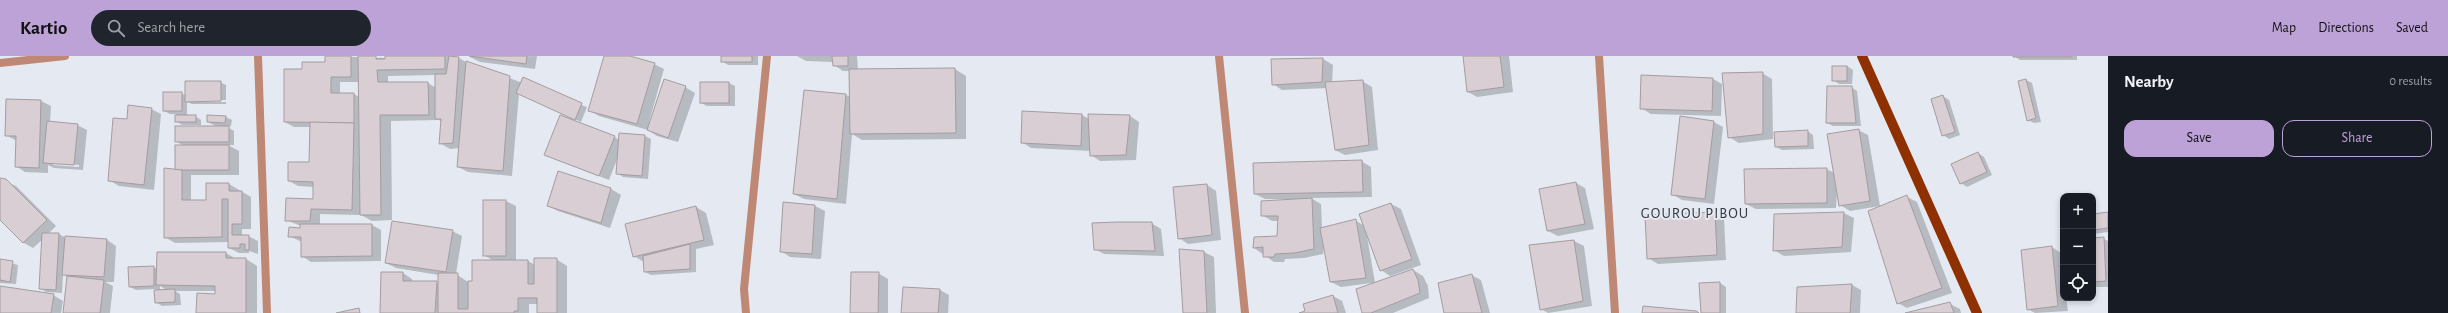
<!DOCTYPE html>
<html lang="en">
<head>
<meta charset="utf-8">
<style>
  body { margin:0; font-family:"Alegreya Sans",sans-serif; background:#20242c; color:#f1f3f6 }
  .controls { position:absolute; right:12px; bottom:12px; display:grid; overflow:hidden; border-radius:8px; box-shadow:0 2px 6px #0003 }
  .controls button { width:36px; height:36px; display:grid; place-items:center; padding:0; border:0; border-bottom:1px solid #363941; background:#171b24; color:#f1f3f6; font:20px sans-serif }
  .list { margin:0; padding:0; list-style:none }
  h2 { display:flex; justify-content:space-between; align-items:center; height:52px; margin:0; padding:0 16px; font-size:17px }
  h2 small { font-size:13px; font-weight:400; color:#9ea1a6 }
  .actions { display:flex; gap:8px; padding:12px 16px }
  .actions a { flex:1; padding:9px 0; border:1px solid #bda2d8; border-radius:12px; text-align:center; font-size:14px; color:#bda2d8 }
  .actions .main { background:#bda2d8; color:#111 }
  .icon { flex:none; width:22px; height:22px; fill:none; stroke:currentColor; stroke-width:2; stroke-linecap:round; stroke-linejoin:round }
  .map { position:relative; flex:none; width:2108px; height:257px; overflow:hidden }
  header { display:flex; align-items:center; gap:24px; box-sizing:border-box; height:56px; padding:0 20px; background:#bda2d8; color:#111 }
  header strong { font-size:19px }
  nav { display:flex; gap:22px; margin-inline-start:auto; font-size:14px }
  .search { width:280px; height:36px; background:#20242c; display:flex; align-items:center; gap:10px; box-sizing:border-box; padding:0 14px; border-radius:22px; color:#9ea1a6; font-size:15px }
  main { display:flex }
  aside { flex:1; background:#171b24 }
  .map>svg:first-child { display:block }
  .shadow { fill:#0003; fill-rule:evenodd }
  .building { fill:#d8ced3; stroke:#a59ca0 }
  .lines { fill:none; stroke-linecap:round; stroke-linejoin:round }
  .street { stroke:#be8874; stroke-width:8 }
  .primary { stroke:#8f3000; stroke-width:10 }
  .labels { text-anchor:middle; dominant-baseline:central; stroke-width:4; stroke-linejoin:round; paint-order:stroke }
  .neighbourhood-label { font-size:15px; letter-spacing:1px; fill:#34383e; stroke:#e4e9f2 }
</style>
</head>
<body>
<header>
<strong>Kartio</strong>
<div class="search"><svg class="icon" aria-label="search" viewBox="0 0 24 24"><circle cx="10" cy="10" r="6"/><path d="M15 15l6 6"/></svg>Search here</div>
<nav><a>Map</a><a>Directions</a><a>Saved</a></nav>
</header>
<main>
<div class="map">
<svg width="2108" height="257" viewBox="0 0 2108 257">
  <rect width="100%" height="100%" fill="#e4e9f2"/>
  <g class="shadow">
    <path d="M326,0l60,2v-2h69l11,6 121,45 -6,15 -62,-29 -7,83 -44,-4 -10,-5 2,-19 -10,1 -10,-6 2,-21 -3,-2 -48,1 1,99 -20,1 -11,-6 -41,-1v11h52l9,5v31l-70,1 -9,-6v-14l-13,-6 12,-7v-3l-15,-6 28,-20v-13l-16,-1 -9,-5 21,-18 1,-36h-17l-9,-5 18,-52 23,-7zM436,19v13l-8,-5h-40v-7zM340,26h19v15l-5,-3h-14z"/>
    <polygon points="537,0 535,13 480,6 470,1"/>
    <polygon points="605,0 627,0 654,8 664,13 649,66 685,31 695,37 678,86 657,80 648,74 599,60 589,54"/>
    <polygon points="722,0 758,0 758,9 728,9 722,5"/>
    <polygon points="797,0 857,0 858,14 955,13 966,20 966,83 862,84 852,78 846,148 804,143 794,138 804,35 846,39 850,41 850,15 843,15 834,9 834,6 806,5"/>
    <polygon points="1464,0 1509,0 1513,36 1477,41 1468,36"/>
    <polygon points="2014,0 2077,0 2077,4 2020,4"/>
    <polygon points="1323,3 1333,9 1332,27 1362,25 1372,31 1378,94 1345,99 1335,94 1327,32 1282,34 1273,28"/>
    <polygon points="1847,10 1853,14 1852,28 1839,28 1833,24"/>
    <polygon points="1762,17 1772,23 1773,83 1739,87 1729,81"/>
    <polygon points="1713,23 1722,28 1721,60 1651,58 1641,52"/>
    <polygon points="2026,24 2032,27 2041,66 2034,67 2028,64"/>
    <path d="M220,26l6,3v19h-34l-5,-2v14h8l6,4v5h-19l-6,-4v-7h-6l-6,-3 17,-18 5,3zM191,44h35v2h-35z"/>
    <polygon points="729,27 735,30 735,50 707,50 701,47"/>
    <polygon points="1851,31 1857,35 1861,70 1833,70 1827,67"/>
    <polygon points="1943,40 1949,44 1960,79 1949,83 1943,79"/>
    <path d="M7,44l34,1 10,5 -1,16 27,3 10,5 -4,40 -29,-2 -6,-3v8l-23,-1 -9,-6 1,-25 -11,-6zM53,107l26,2v2l-26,-2z"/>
    <polygon points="151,53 161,58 154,134 119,130 109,124 128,64"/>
    <polygon points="1023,56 1082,59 1089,63 1130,60 1139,66 1136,104 1100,105 1091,99 1091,95 1031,92 1022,86"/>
    <polygon points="226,61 232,64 231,70 226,70 234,75 234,89 228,89 239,95 239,119 191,119 191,145 207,145 229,128 251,141 251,173 242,173 242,180 248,180 258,185 258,198 249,195 249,197 239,197 229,192 229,186 175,187 165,181 176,114 183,90 176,85 217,71 208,66"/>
    <polygon points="1714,66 1723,71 1714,148 1682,144 1672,138"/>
    <polygon points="1858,74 1868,79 1880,150 1850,155 1840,149 1837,134 1836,152 1756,153 1746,148 1826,113 1835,117"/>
    <polygon points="1807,75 1813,79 1814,93 1782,94 1776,91"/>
    <polygon points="620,78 645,80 651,83 648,123 623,121 617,117 618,101 609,124 545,99 614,81 620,84"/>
    <polygon points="1978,97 1984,101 1992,119 1967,131 1961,127"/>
    <polygon points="1361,105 1371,111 1372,141 1311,142 1321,148 1322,172 1356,165 1365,170 1361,159 1391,148 1401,153 1421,209 1390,220 1381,214 1367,180 1375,227 1413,214 1423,220 1428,230 1429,242 1393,257 1363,257 1371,227 1341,231 1331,226 1324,189 1323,198 1304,202 1285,203 1284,206 1274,206 1254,192 1278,181 1279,165 1272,165 1262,159 1287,145 1287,143 1265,143 1255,138"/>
    <polygon points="559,117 611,133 621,139 610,172 558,155 548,150"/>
    <polygon points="0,123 16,130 56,170 48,178 59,178 66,182 107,184 116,190 114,226 105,226 113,230 110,257 64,257 68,221 63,218 62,237 46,236 40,232 43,183 33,192 24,187 0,163"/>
    <polygon points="1576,127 1585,132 1594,173 1558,180 1548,175 1540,134"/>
    <polygon points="1207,129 1216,135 1221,184 1188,188 1179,182"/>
    <polygon points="1907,141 1917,146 1952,237 1907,252 1898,247"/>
    <polygon points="484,145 506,145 516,150 516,205 528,205 535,209 556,203 567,210 567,257 538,257 538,248 529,248 529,257 381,257 403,217 412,223 412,226 439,227 439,219 396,212 386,207 452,175 462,180 456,218 468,226 473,226 494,205 484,199"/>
    <polygon points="784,147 815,150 825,155 821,203 790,201 781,195"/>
    <polygon points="696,151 706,157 714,189 696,193 696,216 651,219 645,216 644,206 634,200"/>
    <polygon points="1714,157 1724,162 1726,204 1658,208 1648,202"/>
    <polygon points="1844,157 1854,162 1851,196 1784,200 1774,194 1775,159"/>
    <polygon points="2108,157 2108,176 2093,178 2093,159"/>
    <polygon points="1151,167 1161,173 1164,200 1104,198 1095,193"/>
    <polygon points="2093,183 2104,183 2108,185 2108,231 2093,231"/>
    <polygon points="1574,185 1584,190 1592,250 1548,257 1541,253 1531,190"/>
    <polygon points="2052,191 2061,197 2063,242 2066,242 2068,255 2035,257 2028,253"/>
    <polygon points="1204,196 1214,201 1216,257 1184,257"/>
    <path d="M158,197h68l10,6h10l11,7v47h-60l19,-18v-4h-41l5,3 1,11 -19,1 -6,-4 -1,-13 -19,1 -6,-3 24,-20 3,2zM160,230l8,5h-8z"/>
    <polygon points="0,204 18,209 16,228 0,227"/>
    <polygon points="878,217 888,223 888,257 851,257"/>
    <polygon points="1471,219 1481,224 1490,257 1445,257"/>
    <polygon points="1720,227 1726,231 1726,257 1702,257"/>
    <polygon points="1852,229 1861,234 1860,257 1797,257"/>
    <polygon points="0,231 53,239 63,245 61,257 0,257"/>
    <polygon points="940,234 949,239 948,257 902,257"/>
    <polygon points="1333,240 1342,245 1346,257 1303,257"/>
    <polygon points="1950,248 1960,253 1961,257 1909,257"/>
  </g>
  <g class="building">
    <polygon points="325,0 351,0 351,21 331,21 331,37 354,37 354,67 284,66 284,13 302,13 302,6 325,6"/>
    <polygon points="358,0 376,0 376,3 385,3 385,0 445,0 445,13 377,14 378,26 428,26 429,59 380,59 381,159 360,159"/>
    <polygon points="449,0 459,1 453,87 439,88 441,63 435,63 435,18 446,18"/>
    <polygon points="469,0 527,0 526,8"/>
    <polygon points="604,0 630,0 655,7 637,68 588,55"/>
    <rect x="721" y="0" width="31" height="6"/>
    <polygon points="832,0 848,0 848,10 833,10"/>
    <polygon points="1463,0 1500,0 1504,31 1467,36"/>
    <polygon points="2072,0 2072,1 2013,1 2013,0"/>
    <polygon points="1323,2 1322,26 1272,29 1271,3"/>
    <polygon points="466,5 510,20 503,115 457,111"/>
    <rect x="1832" y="10" width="15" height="15"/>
    <polygon points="955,12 956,77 850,78 849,13"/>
    <polygon points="1763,16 1763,78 1728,82 1722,17"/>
    <polygon points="1641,19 1713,22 1712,55 1640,53"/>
    <polygon points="523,21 582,47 575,64 516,37"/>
    <polygon points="664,23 686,30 668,82 647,74"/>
    <polygon points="2026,23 2036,62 2027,65 2018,25"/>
    <polygon points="1363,24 1369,89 1335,94 1325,26"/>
    <polygon points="185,25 221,25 221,45 185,46"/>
    <rect x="700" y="26" width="29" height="21"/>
    <polygon points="1827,30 1852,30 1856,67 1826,67"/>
    <polygon points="804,34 846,38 837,143 793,138"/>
    <rect x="163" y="36" width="19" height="19"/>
    <polygon points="1943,39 1955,76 1942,80 1931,43"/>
    <polygon points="6,43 41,44 39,112 15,111 16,80 5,80"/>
    <polygon points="128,49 152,52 144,129 108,125 113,62 127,63"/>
    <polygon points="1022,55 1082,58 1081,90 1021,87"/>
    <polygon points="1088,58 1130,59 1126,99 1090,100"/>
    <rect x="175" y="59" width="21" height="7"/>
    <polygon points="207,59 226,60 225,67 207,66"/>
    <polygon points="560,59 615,80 599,120 544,99"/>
    <polygon points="1680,60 1714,65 1705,143 1671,139"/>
    <polygon points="47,65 78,68 74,109 43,107"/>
    <polygon points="310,66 354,67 352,154 311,153 310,165 285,165 286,142 313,143 313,126 288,125 288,106 309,106"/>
    <rect x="175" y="70" width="54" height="16"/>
    <polygon points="1859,73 1870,145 1839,150 1827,78"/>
    <polygon points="1808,74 1808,90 1775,91 1774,76"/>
    <polygon points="619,77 645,79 642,120 616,118"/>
    <rect x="175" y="89" width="54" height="25"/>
    <polygon points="1978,96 1987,116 1960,128 1951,108"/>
    <polygon points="1362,104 1363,136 1254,138 1253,107"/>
    <polygon points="164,112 182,114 182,144 206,144 206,127 229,127 229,135 242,135 242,168 232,168 232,179 249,179 249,194 245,194 245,188 240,188 240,192 228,192 228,143 222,143 222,181 164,182"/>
    <polygon points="1827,112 1827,147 1745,148 1744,113"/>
    <polygon points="558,115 611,132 601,167 547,150"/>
    <polygon points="0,122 6,123 47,164 23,187 0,164"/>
    <polygon points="1576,126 1585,168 1547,175 1539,133"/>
    <polygon points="1207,128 1212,179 1178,183 1173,131"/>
    <polygon points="1907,139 1942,232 1897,248 1868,155"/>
    <polygon points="1312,142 1314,193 1294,197 1275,198 1274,201 1263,201 1263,191 1253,192 1254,181 1277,180 1278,160 1261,160 1261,145"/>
    <rect x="483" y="144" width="23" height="56"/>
    <polygon points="783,146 815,149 812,198 780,196"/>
    <polygon points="1391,147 1412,203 1380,215 1359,158"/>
    <polygon points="696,150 704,184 633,201 625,168"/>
    <polygon points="1715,156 1717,199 1647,203 1645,159"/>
    <polygon points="1844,156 1842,191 1773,195 1774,158"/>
    <polygon points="2108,156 2108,172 2093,174 2093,158"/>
    <polygon points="1356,163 1366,222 1330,226 1320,172"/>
    <polygon points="392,165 453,174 446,216 385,207"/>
    <polygon points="1117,166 1152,166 1155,195 1094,194 1092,167"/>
    <polygon points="300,168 372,168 372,200 301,201 301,181 288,181 289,171 300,172"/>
    <polygon points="42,177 59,177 56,234 39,233"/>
    <polygon points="65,180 107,183 104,221 62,219"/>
    <polygon points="2104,181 2106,225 2093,226 2093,182"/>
    <polygon points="1574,184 1583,245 1540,254 1529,189"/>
    <polygon points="690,188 690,213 644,216 643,200"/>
    <polygon points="2052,190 2058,250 2027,254 2021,194"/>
    <polygon points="1179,193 1204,195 1207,257 1183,257"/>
    <polygon points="157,196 226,196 226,202 246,202 246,257 196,257 197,237 215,238 215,230 156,229"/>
    <polygon points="534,202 557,202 557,257 537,257 537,242 518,242 518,255 514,255 514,257 438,257 438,217 458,217 458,253 468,253 468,225 472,225 472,204 528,204 528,228 534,228"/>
    <polygon points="0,203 13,205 10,226 0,224"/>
    <polygon points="154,210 154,230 129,231 128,211"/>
    <polygon points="1413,213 1418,224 1420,237 1371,257 1362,257 1356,233"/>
    <polygon points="381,216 403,216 403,225 437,225 435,257 380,257"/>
    <polygon points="851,216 879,216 878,257 850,257"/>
    <polygon points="1472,218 1482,257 1444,257 1438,227"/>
    <polygon points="67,220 104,224 100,257 63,257"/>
    <polygon points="1720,226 1720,257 1701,257 1699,227"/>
    <polygon points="1852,228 1850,257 1796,257 1797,231"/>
    <polygon points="0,230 54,238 51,257 0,257"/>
    <polygon points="903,231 940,233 938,257 901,257"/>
    <polygon points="175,233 175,246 155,247 154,234"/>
    <polygon points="1333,239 1338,257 1299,257 1305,255 1303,248"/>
    <polygon points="1950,246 1954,257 1905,257"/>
    <polygon points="1643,250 1696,255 1699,257 1642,257"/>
    <polygon points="359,252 360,257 336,257"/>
  </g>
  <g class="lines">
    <g class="street">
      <polyline points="258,0 267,257"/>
      <polyline points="1219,0 1245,257"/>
      <polyline points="1599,0 1615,257"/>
      <polyline points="0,7 65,0"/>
      <polyline points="746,257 744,233 767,0"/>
    </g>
    <polyline class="primary" points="1862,0 1977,257"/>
  </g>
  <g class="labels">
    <g class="neighbourhood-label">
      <text x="1695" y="157">GOUROU PIBOU</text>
    </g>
  </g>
</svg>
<div class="controls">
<button>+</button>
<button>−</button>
<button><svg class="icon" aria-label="locate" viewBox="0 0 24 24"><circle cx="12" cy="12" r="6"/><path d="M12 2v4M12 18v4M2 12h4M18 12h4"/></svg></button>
</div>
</div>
<aside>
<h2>Nearby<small>0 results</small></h2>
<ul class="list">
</ul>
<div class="actions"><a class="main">Save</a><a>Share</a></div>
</aside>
</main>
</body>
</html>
